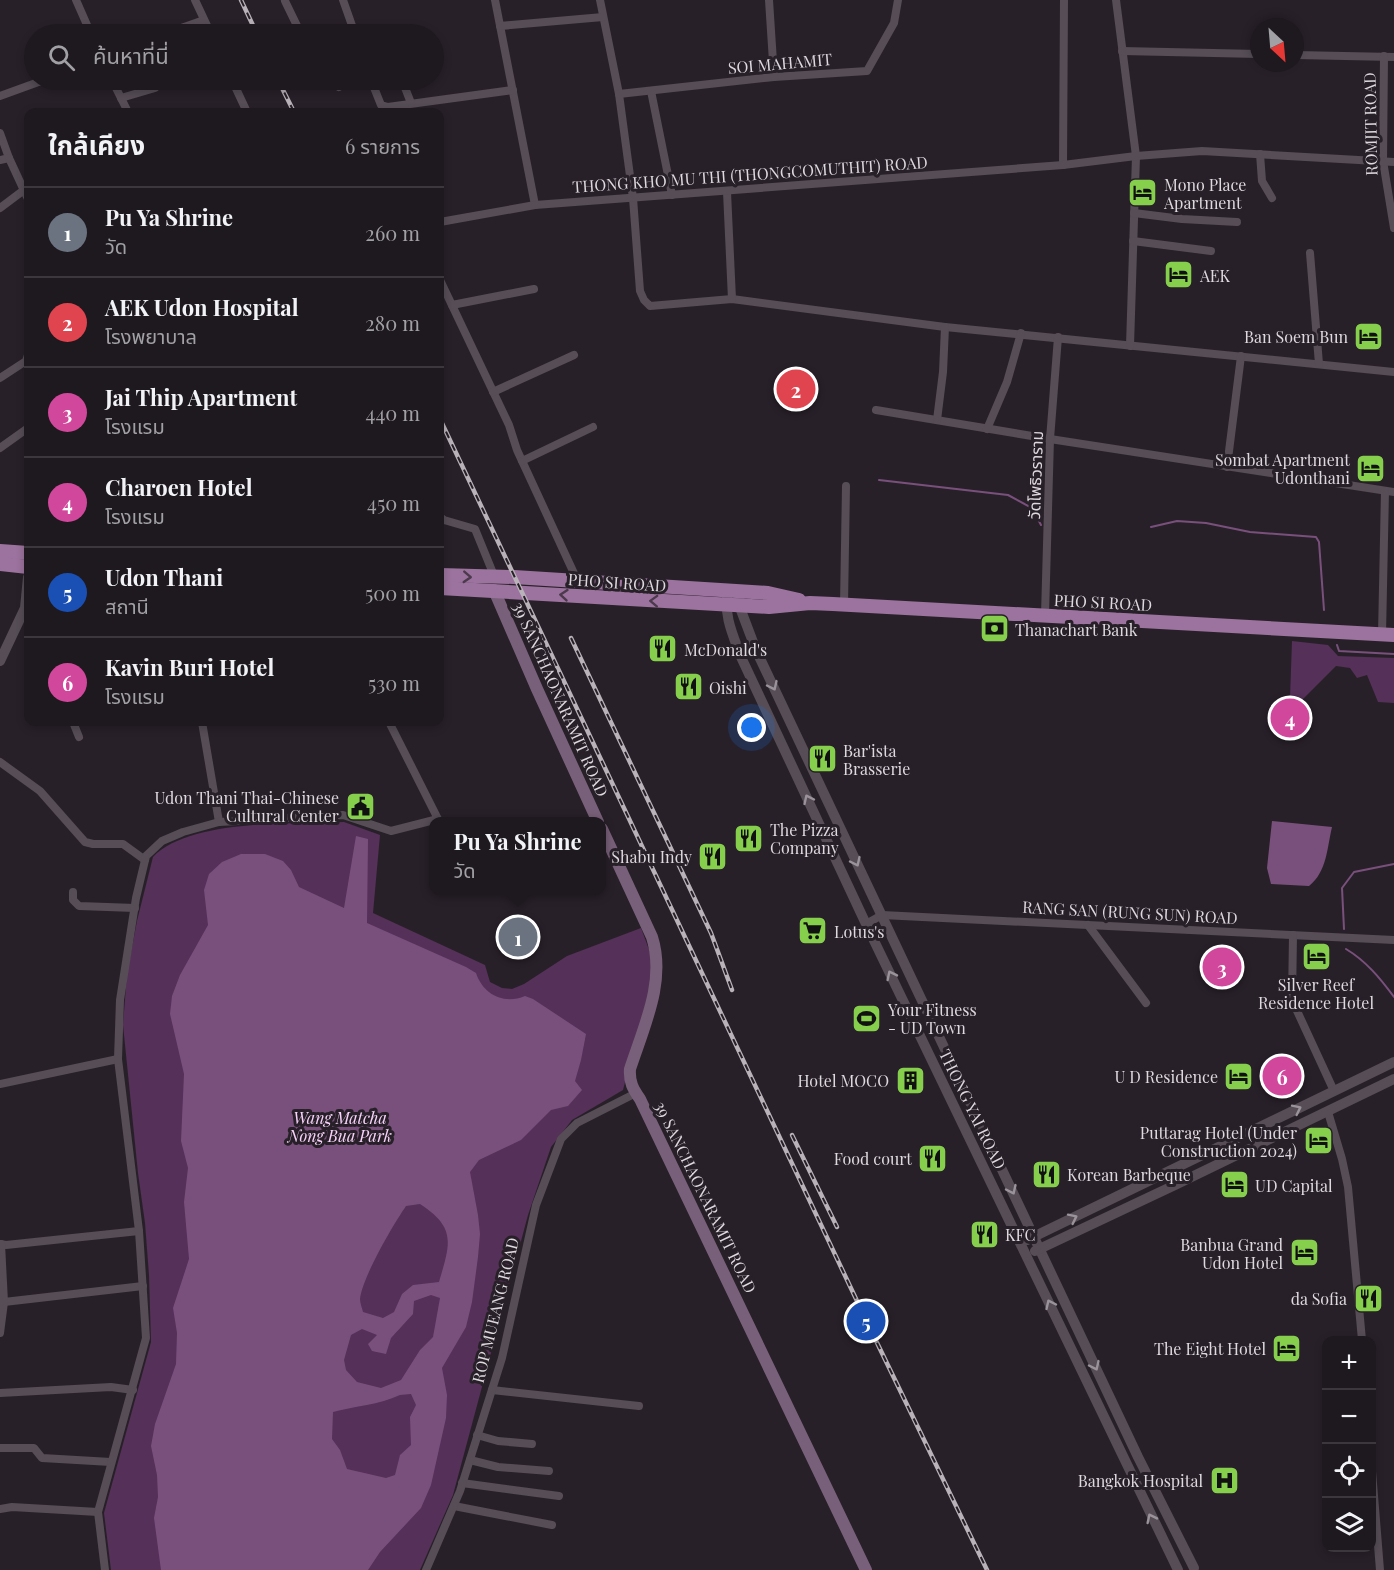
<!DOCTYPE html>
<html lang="th">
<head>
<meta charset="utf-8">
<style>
  body { margin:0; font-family:"Playfair Display","Noto Sans Thai",serif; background:#2b252c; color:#f1f3f6 }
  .controls { position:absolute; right:18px; bottom:18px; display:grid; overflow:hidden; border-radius:12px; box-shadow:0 3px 9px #0003 }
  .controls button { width:54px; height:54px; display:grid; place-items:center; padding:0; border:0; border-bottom:2px solid #3c373d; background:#1e181f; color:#f1f3f6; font:30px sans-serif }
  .compass { position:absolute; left:1250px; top:18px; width:54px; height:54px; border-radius:50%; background:#1e181f; box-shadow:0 3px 9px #0003; rotate:154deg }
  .you { position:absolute; left:752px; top:728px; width:21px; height:21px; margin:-15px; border:4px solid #fff; border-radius:50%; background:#1a73e8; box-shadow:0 0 0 9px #1a73e833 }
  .badge { display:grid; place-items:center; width:39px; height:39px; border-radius:50%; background:#b45309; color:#fff; font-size:20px; font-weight:700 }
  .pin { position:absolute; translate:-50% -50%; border:3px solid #fff; box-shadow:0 2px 6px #0006 }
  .popup { position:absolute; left:429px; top:817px; width:177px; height:78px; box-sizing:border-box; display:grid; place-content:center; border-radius:12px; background:#1e181f; filter:drop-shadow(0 2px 4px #0005); font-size:20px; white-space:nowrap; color:#a1a0a4 }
  .popup b { font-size:22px; color:#f1f3f6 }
  .popup::after { content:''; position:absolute; left:50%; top:100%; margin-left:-12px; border:12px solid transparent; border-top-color:#1e181f }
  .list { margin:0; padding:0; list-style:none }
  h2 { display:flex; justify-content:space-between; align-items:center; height:78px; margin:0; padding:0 24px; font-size:26px }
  h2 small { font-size:20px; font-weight:400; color:#a1a0a4 }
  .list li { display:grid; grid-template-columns:39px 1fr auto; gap:18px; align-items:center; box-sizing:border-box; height:90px; padding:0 24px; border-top:2px solid #3c373d }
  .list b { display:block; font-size:22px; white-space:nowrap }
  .list p { margin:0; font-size:20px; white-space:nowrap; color:#a1a0a4 }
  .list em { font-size:20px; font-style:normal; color:#a1a0a4 }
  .icon { flex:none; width:33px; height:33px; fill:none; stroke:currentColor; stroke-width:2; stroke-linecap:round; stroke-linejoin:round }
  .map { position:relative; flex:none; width:1394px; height:1570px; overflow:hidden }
  .search { position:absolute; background:#1e181f; box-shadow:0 3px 9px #0003; left:24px; top:24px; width:420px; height:66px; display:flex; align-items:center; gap:15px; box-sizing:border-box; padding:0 21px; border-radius:33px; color:#a1a0a4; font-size:22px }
  .panel { position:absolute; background:#1e181f; box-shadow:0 3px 9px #0003; left:24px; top:108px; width:420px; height:618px; border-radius:12px }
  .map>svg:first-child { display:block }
  .green { fill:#553058 }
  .water { fill:#79507c; fill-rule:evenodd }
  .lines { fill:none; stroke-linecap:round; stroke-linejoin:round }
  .stream { stroke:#79507c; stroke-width:2 }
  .minor { stroke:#564d56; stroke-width:8 }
  .tertiary { stroke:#564d56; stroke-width:10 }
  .secondary { stroke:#79607a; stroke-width:12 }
  .primary { stroke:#9c739e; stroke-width:14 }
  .rail-casing { stroke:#b9b3b9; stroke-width:4.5 }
  .rail { stroke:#282029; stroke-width:2; stroke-dasharray:7; stroke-linecap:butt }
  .oneway { stroke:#4b394c }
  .oneway2 { stroke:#9a939a }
  .labels { text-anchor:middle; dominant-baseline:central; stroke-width:6; stroke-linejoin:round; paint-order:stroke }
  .street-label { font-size:16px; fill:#ded9de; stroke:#282029 }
  .poi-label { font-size:16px; fill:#ded9de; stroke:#282029; text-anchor:start }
  .park-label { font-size:16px; font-style:italic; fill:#f9d3fb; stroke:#282029 }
</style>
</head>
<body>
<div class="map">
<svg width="1394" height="1570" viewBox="0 0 1394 1570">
  <rect width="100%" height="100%" fill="#282029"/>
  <g class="green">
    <polygon points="1292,641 1328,645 1338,656 1394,658 1394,703 1378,702 1367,675 1357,678 1350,668 1336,666 1303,699 1290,698"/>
    <path d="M344,822l36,13 -7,78 112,52 5,17 12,6 10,1 12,-5 43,-28 74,-28 10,27 1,25 -29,110 -51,30 -21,27 -23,68 -75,280 -33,75h-309l-7,-57 47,-171 -2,-67 -4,-52 -7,-50 -15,-148 4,-51 10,-53 16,-64c37,-38 140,-33 191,-35z"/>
  </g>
  <g class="water">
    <path d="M1272,821l60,6c-5,21 -5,45 -23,59l-38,-2 -4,-16z"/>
    <path d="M356,836l12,3 -1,84 99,44 10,6c7,21 27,32 49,23l8,3 53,35 -5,26 -6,21 7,9 -14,16 -17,4 -30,30 -42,20 -9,12 8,43 2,19 -2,23 -6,45 -6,25 -24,41 5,27 -1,23 -15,67 -10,23 -41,44 -12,18h-207l-7,-52 4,-21 -1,-22 -6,-29 4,-22 21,-60 1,-31 -4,-25 16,-49 -5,-57 4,-34 -7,-27 3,-67 -14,-60 2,-18 8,-21 28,-50 -4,-35 5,-16 13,-12 19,-8h24l18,7 8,9 8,17 45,21zM420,1204c37,24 30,40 19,78l-26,3 -11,9 -8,18 -11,6 -20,-6c-1,-4 -3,-9 -3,-13 2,-21 33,-74 46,-93zM431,1295l9,3 -7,39 -13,13 -19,30 -20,8 -24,-6 -11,-12 -2,-10 7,-25 11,-6 15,6 -9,9 4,7 14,3 5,-16 22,-24 1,-13zM400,1395l11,-1 5,11 -6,12 1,28 -11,10 -5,20 -9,3 -39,-9 -7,-19 -8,-11 1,-27c22,-6 46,-7 67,-17z"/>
  </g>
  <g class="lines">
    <g class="stream">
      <polyline points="879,480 1008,495 1032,508 1041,525"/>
      <polyline points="1151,527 1177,521 1206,523 1250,532 1316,537 1319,542 1324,610"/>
      <polyline points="1337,645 1339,651 1394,654"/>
      <polyline points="1344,929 1342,888 1354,872 1394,864"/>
      <path d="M1346,949c20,12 34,29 48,48"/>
    </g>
    <g class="minor">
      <polyline points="76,0 91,34"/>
      <polyline points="195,0 211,34"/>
      <polyline points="343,0 355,34"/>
      <polyline points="495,0 535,205"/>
      <polyline points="600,0 619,94 633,198 640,291 644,300 650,306 732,299 945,327 1394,372"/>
      <polyline points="769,0 774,77"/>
      <polyline points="1116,0 1136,156 1130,346"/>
      <polyline points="285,1 301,34"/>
      <polyline points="500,26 603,17"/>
      <polyline points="164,34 204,20"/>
      <polyline points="1122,51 1259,54"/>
      <polyline points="1295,55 1394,57"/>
      <polyline points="1384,56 1383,161 1394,228"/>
      <polyline points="112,80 128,112"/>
      <polyline points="232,80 247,112"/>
      <polyline points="335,80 339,87"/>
      <polyline points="371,80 381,105 388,107 513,90"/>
      <polyline points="402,80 411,103"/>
      <polyline points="651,91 672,195"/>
      <polyline points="619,94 774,77 867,71 894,23 898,0"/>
      <polyline points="0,96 44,80"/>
      <polyline points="121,98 155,88"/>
      <polyline points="0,133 9,158 28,199"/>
      <polyline points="1260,154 1262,181 1272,198"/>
      <polyline points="0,160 9,158"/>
      <polyline points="1063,165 1064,0"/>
      <polyline points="727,192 732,299"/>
      <polyline points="0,208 24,190"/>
      <polyline points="1134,213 1182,219 1237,222"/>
      <polyline points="440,222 535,205 1063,165 1136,156 1202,151 1394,162"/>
      <polyline points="1133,241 1211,251"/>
      <polyline points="1310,253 1319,364"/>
      <polyline points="440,280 509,425 517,450 578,582"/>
      <polyline points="452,305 534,289"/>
      <polyline points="0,378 26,361 28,355"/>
      <polyline points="493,392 574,355"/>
      <polyline points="876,410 1050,439 1394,492"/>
      <polyline points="937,420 943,372 945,327"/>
      <polyline points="987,429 1007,382 1021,333"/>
      <polyline points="0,448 28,428"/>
      <polyline points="522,461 593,427"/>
      <polyline points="1227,467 1241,356"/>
      <polyline points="440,517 444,520 475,529 495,578"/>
      <polyline points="844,605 846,486"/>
      <polyline points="1045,615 1050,439 1058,337"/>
      <polyline points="1382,635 1385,491"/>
      <polyline points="73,722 79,737"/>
      <polyline points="202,722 219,822"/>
      <polyline points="0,762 40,791 85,842 93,844 123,844 145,860"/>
      <polyline points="73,892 73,900 79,906 135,908"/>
      <polyline points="866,924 882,915 1394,940"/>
      <polyline points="1088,925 1146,1003"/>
      <polyline points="1293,935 1292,1000 1334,1091"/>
      <polyline points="0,1084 118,1059"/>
      <polyline points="1328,1112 1342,1159 1348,1187 1362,1340"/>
      <polyline points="0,1244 6,1245 139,1231"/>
      <polyline points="4,1302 143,1286"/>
      <polyline points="0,1333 4,1302 1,1244"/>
      <polyline points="492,1390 639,1406"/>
      <polyline points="0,1393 111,1387 133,1390"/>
      <polyline points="477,1435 498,1441 532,1444"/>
      <polyline points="0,1448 34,1448 42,1458 111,1462"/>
      <polyline points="470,1460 498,1467 549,1471"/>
      <polyline points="1372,1471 1380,1570"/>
      <polyline points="462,1483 559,1496"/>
      <polyline points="454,1506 552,1525"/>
      <polyline points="0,1509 12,1507 98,1512"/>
      <polyline points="105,1570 98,1512 146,1338 139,1231 118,1059 120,1000 136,898 146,856 162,841 183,832 219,822 343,815 391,831 438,819 389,722"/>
      <polyline points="426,1570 460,1491 502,1358 536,1205 561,1139 577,1123 636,1093"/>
    </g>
    <g class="tertiary">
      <path d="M728,591c-5,24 5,44 13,66l125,267 312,646"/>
      <polyline points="740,592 739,605 756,650 1138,1457 1194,1568"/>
      <polyline points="0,661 25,608 28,577"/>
      <polyline points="1027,1240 1394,1062"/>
      <polyline points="1035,1251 1175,1185 1394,1079"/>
    </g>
    <g class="secondary">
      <polyline points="494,590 537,689 598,822"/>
      <path d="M602,829l50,108c14,44 -8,89 -22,132 -1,13 3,20 10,30l226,471"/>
    </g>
    <g class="primary">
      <polyline points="0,551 28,553"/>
      <polyline points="0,564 28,567"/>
      <polyline points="440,575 514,577 768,593 799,600"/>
      <polyline points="440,588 769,607 810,603 833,604 1394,635"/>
    </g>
    <defs>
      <g id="rail">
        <polyline points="241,0 257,34"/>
        <polyline points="278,80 294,112"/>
        <polyline points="440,419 866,1320 987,1570"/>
        <polyline points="571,638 711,933 732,990"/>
        <polyline points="792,1135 837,1227"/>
      </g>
    </defs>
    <use href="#rail" class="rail-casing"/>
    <use href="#rail" class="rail"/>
  </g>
  <defs><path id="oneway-chevron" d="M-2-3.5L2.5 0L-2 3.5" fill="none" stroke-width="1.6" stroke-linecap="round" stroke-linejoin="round" transform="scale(1.5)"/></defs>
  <g class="oneway">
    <use href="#oneway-chevron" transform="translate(467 577) rotate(3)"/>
    <use href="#oneway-chevron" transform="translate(564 595) rotate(-175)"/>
    <use href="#oneway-chevron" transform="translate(654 601) rotate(-178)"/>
  </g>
  <g class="oneway2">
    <use href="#oneway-chevron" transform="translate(773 686) rotate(65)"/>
    <use href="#oneway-chevron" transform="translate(808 799) rotate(-115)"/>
    <use href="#oneway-chevron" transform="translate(856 862) rotate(65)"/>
    <use href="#oneway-chevron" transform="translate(891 975) rotate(-116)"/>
    <use href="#oneway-chevron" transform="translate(1297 1109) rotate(-26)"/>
    <use href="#oneway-chevron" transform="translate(1012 1190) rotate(65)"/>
    <use href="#oneway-chevron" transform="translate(1073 1218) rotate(-26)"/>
    <use href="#oneway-chevron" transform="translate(1050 1304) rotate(-115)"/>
    <use href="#oneway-chevron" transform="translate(1095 1366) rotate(65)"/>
    <use href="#oneway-chevron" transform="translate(1151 1518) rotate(-116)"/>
  </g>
  <defs>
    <symbol id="hotel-square" viewBox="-11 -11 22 22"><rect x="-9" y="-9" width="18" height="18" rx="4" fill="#86cf4c" stroke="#282029"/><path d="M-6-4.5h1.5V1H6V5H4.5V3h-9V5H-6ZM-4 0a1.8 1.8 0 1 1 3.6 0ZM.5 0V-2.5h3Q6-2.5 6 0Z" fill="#111"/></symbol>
    <symbol id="bank-square" viewBox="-11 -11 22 22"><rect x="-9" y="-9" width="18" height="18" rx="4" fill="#86cf4c" stroke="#282029"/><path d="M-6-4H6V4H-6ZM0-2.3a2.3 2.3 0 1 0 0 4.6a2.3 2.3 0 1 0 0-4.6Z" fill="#111"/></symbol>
    <symbol id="restaurant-square" viewBox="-11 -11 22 22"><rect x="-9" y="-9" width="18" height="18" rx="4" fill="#86cf4c" stroke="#282029"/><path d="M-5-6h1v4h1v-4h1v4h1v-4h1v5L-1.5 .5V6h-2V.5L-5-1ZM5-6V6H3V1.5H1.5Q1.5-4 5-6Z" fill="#111"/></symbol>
    <symbol id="civic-square" viewBox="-11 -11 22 22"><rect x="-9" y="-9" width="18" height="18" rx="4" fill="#86cf4c" stroke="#282029"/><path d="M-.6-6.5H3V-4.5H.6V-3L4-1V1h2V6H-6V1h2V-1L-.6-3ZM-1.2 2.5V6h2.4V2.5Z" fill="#111"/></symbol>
    <symbol id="supermarket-square" viewBox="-11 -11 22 22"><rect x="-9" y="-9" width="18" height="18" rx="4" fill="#86cf4c" stroke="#282029"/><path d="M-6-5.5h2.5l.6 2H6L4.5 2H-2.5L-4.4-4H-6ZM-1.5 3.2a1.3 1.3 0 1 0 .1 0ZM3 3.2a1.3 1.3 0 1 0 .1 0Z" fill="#111"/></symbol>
    <symbol id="stadium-square" viewBox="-11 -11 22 22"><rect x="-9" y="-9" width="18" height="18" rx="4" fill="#86cf4c" stroke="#282029"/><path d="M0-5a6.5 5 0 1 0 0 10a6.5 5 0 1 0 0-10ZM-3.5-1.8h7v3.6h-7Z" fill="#111"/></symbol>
    <symbol id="building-square" viewBox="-11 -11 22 22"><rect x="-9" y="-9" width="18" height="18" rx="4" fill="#86cf4c" stroke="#282029"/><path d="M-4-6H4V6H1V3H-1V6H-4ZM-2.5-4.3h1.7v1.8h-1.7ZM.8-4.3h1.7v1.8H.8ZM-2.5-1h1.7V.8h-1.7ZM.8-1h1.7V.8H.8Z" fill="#111"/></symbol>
    <symbol id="hospital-square" viewBox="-11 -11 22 22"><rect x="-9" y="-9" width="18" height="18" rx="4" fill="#86cf4c" stroke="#282029"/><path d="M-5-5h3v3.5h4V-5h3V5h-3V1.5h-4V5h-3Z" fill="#111"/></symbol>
  </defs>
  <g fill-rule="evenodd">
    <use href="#hotel-square" x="1126" y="176" width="33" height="33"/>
    <use href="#hotel-square" x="1162" y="258" width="33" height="33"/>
    <use href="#hotel-square" x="1352" y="320" width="33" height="33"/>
    <use href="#hotel-square" x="1354" y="452" width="33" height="33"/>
    <use href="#bank-square" x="978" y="612" width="33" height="33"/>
    <use href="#restaurant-square" x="646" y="632" width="33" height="33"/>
    <use href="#restaurant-square" x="672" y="670" width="33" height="33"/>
    <use href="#restaurant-square" x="806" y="742" width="33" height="33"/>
    <use href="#civic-square" x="344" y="790" width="33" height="33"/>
    <use href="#restaurant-square" x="732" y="822" width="33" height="33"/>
    <use href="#restaurant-square" x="696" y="840" width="33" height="33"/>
    <use href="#supermarket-square" x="796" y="914" width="33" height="33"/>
    <use href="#hotel-square" x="1300" y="940" width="33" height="33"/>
    <use href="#stadium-square" x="850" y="1002" width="33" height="33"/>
    <use href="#hotel-square" x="1222" y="1060" width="33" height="33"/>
    <use href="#building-square" x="894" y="1064" width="33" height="33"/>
    <use href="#hotel-square" x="1302" y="1124" width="33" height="33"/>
    <use href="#restaurant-square" x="916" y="1142" width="33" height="33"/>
    <use href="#restaurant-square" x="1030" y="1158" width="33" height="33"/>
    <use href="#hotel-square" x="1218" y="1168" width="33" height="33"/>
    <use href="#restaurant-square" x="968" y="1218" width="33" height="33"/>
    <use href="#hotel-square" x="1288" y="1236" width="33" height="33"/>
    <use href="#restaurant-square" x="1352" y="1282" width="33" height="33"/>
    <use href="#hotel-square" x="1270" y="1332" width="33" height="33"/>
    <use href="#hospital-square" x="1208" y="1464" width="33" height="33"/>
  </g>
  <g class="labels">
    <g class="street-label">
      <text transform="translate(780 63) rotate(-5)">SOI MAHAMIT</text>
      <text transform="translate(1370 124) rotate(-91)">ROMJIT ROAD</text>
      <text transform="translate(750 174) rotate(-4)">THONG KHO MU THI (THONGCOMUTHIT) ROAD</text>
      <text transform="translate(1035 475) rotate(-88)">วัดโพธิวราราม</text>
      <text transform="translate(617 582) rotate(4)">PHO SI ROAD</text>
      <text transform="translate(1103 602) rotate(3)">PHO SI ROAD</text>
      <text transform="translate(561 699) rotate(66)">39 SANCHAONARAMIT ROAD</text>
      <text transform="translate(1130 912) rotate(3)">RANG SAN (RUNG SUN) ROAD</text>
      <text transform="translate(973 1109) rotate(64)">THONG YAI ROAD</text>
      <text transform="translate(706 1197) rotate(64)">39 SANCHAONARAMIT ROAD</text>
      <text transform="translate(495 1310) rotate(-76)">ROP MUEANG ROAD</text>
    </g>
    <g class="poi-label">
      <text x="1164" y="184">Mono Place<tspan x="1164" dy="18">Apartment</tspan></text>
      <text x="1200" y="275">AEK</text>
      <text x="1348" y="336" text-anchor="end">Ban Soem Bun</text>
      <text x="1350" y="459" text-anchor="end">Sombat Apartment<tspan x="1350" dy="18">Udonthani</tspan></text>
      <text x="1015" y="629">Thanachart Bank</text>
      <text x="684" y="649">McDonald's</text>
      <text x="709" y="687">Oishi</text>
      <text x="843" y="750">Bar'ista<tspan x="843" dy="18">Brasserie</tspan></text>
      <text x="339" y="797" text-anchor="end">Udon Thani Thai-Chinese<tspan x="339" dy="18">Cultural Center</tspan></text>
      <text x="770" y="829">The Pizza<tspan x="770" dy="18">Company</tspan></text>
      <text x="692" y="856" text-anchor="end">Shabu Indy</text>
      <text x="834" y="931">Lotus's</text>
      <text x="1316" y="984" text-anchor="middle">Silver Reef<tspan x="1316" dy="18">Residence Hotel</tspan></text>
      <text x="888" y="1009">Your Fitness<tspan x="888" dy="18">- UD Town</tspan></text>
      <text x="1218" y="1076" text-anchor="end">U D Residence</text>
      <text x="889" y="1080" text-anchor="end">Hotel MOCO</text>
      <text x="1297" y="1132" text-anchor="end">Puttarag Hotel (Under<tspan x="1297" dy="18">Construction 2024)</tspan></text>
      <text x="912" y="1158" text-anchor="end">Food court</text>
      <text x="1067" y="1174">Korean Barbeque</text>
      <text x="1255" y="1185">UD Capital</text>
      <text x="1005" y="1234">KFC</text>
      <text x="1283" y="1244" text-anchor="end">Banbua Grand<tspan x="1283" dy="18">Udon Hotel</tspan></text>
      <text x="1347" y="1298" text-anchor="end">da Sofia</text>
      <text x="1266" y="1348" text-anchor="end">The Eight Hotel</text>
      <text x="1203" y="1480" text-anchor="end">Bangkok Hospital</text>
    </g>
    <g class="park-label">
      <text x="340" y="1117">Wang Matcha<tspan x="340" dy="18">Nong Bua Park</tspan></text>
    </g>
  </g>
</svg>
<div class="controls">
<button>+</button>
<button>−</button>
<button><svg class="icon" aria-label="locate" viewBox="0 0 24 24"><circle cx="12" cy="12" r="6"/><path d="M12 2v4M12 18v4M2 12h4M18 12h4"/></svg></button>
<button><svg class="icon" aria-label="layers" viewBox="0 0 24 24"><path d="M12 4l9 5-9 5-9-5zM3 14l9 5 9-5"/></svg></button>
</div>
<svg class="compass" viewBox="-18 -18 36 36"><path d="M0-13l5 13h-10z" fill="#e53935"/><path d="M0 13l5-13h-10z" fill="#a1a0a4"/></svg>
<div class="you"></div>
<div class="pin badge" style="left:518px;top:937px;background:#6b7280">1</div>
<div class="popup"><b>Pu Ya Shrine</b>วัด</div>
<div class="pin badge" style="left:796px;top:389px;background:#e0444e">2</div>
<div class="pin badge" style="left:1222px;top:967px;background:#d1479c">3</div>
<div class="pin badge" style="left:1290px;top:718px;background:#d1479c">4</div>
<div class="pin badge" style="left:866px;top:1321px;background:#1a4fb4">5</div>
<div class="pin badge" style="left:1282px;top:1076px;background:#d1479c">6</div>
<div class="search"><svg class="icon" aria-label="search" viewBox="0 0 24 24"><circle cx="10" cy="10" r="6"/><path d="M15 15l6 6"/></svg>ค้นหาที่นี่</div>
<section class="panel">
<h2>ใกล้เคียง<small>6 รายการ</small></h2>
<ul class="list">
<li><span class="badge" style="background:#6b7280">1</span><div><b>Pu Ya Shrine</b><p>วัด</p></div><em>260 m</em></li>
<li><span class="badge" style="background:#e0444e">2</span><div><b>AEK Udon Hospital</b><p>โรงพยาบาล</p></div><em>280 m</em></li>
<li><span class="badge" style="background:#d1479c">3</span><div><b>Jai Thip Apartment</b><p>โรงแรม</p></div><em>440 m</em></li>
<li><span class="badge" style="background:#d1479c">4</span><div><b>Charoen Hotel</b><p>โรงแรม</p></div><em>450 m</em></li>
<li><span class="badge" style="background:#1a4fb4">5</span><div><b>Udon Thani</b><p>สถานี</p></div><em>500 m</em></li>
<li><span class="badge" style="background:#d1479c">6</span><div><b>Kavin Buri Hotel</b><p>โรงแรม</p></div><em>530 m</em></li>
</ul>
</section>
</div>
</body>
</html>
